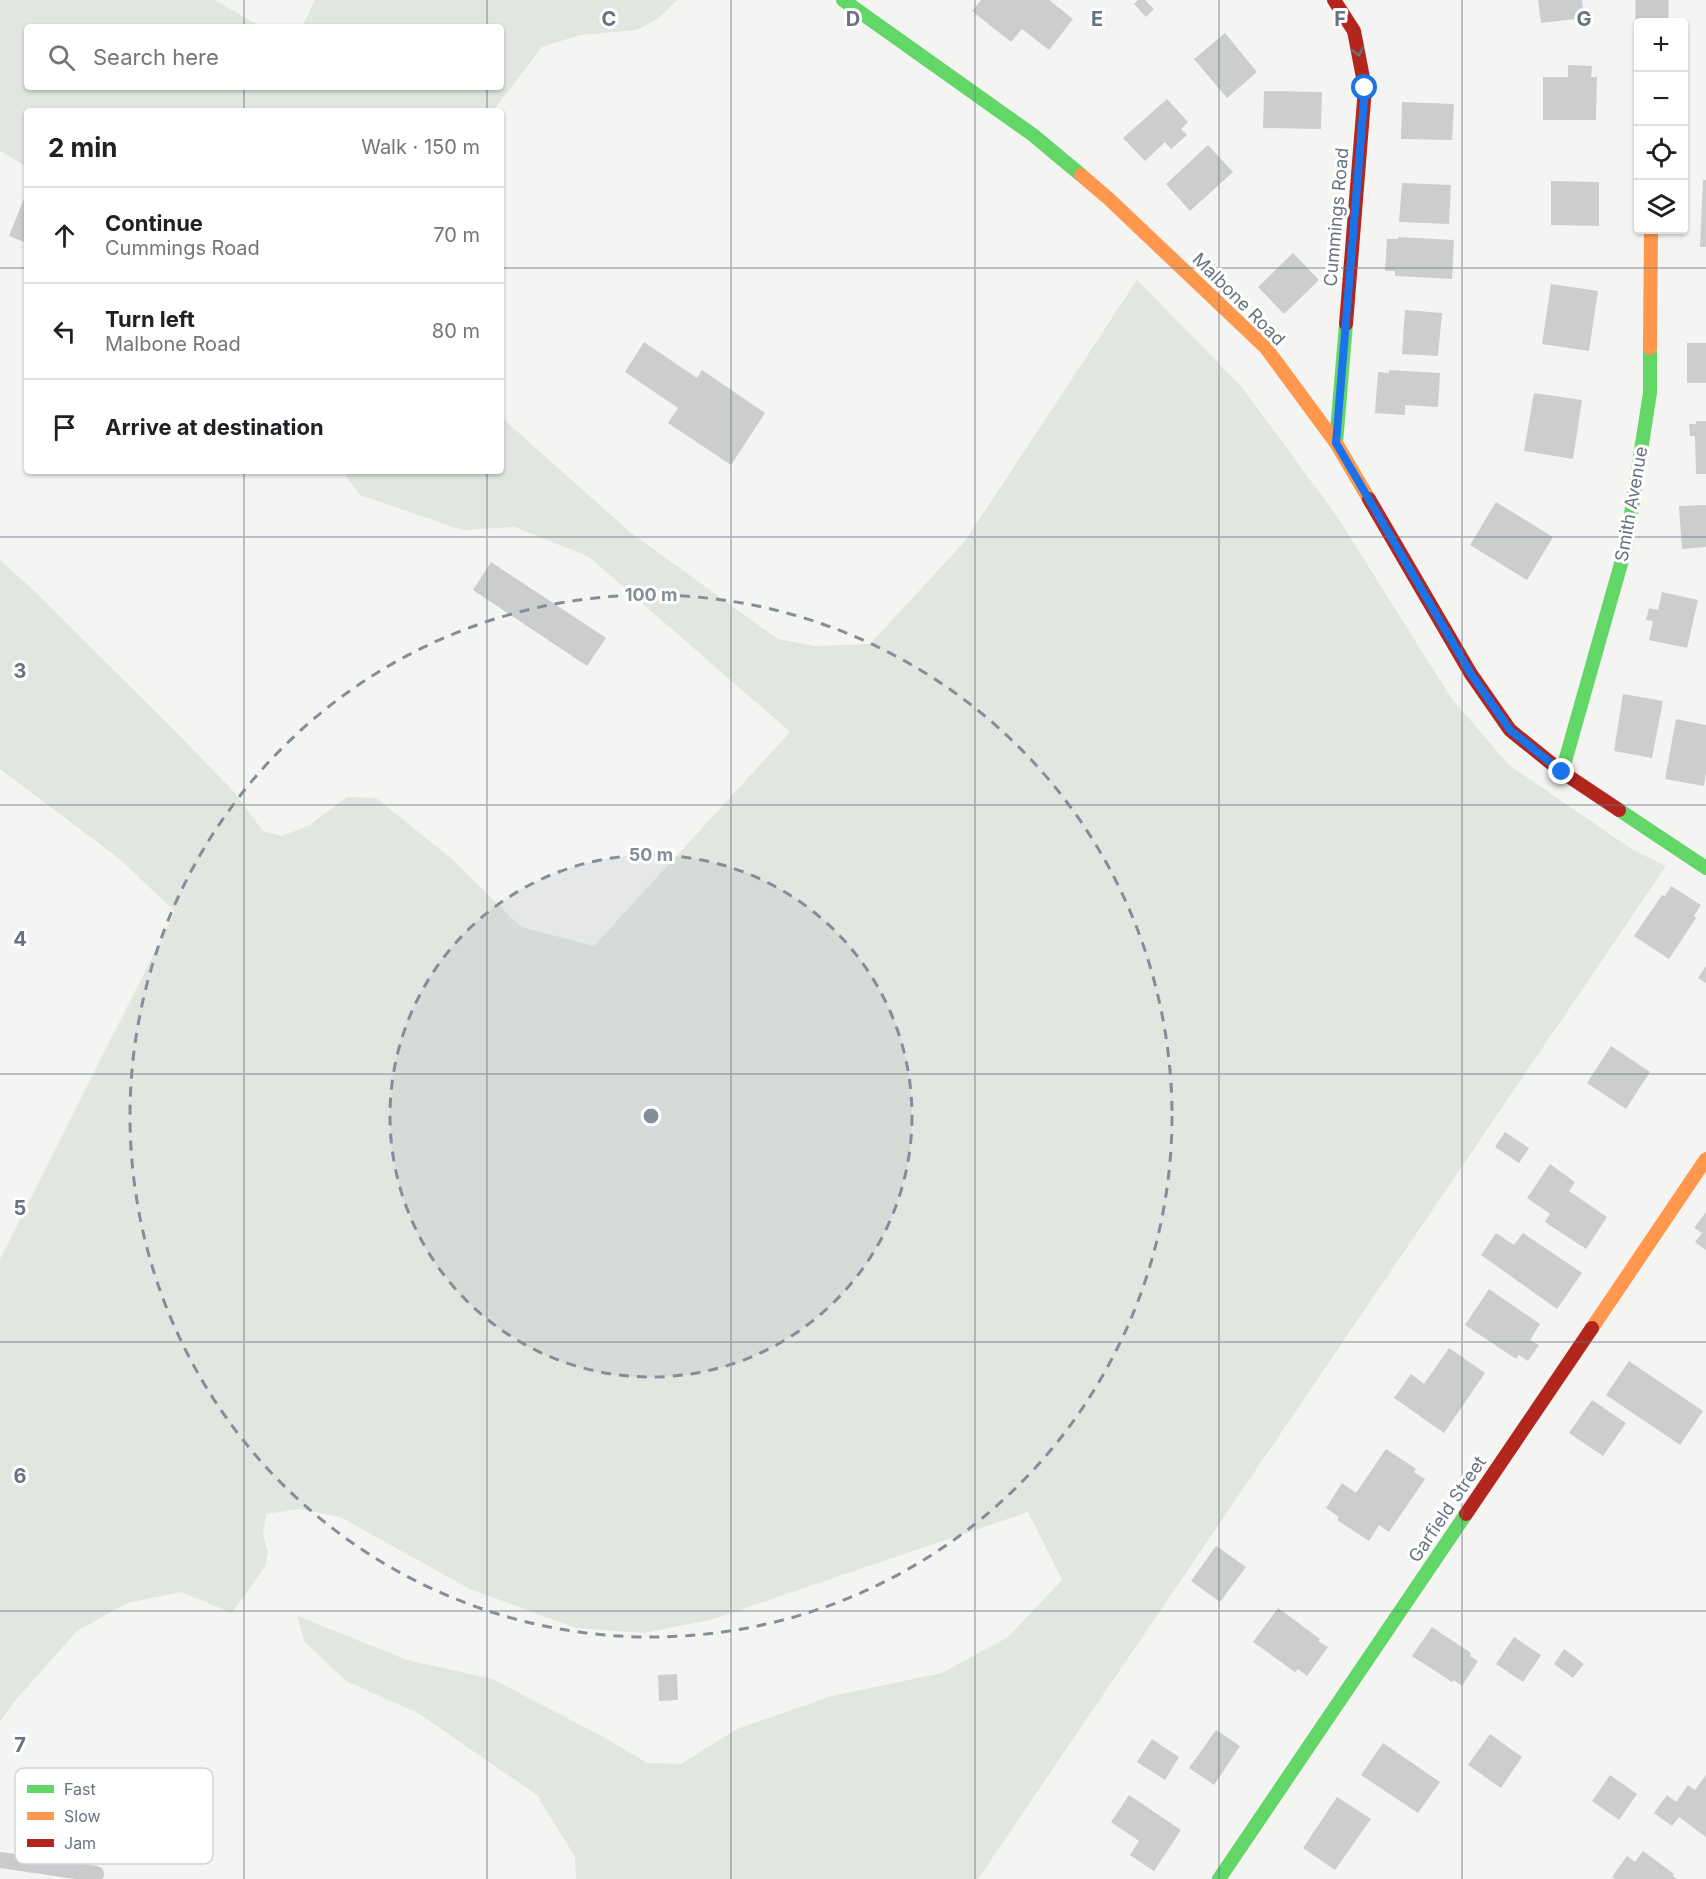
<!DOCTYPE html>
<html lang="en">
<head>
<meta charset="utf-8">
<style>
  body { margin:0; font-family:Inter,sans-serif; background:#f2f2f2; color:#202124 }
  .controls { position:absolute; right:18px; top:18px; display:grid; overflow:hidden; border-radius:6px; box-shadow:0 2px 4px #0004 }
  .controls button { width:54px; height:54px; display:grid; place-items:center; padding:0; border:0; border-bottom:2px solid #e0e0e0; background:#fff; color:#202124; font:30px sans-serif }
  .stop { position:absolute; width:18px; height:18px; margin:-14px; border:4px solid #1a73e8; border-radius:50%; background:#fff }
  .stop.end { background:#1a73e8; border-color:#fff; box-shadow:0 2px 6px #0008 }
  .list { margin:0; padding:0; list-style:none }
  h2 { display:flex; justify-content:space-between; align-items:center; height:78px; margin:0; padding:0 24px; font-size:26px }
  h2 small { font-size:20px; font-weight:400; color:#757577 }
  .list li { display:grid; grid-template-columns:39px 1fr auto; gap:18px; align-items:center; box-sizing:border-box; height:96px; padding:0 24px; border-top:2px solid #e0e0e0 }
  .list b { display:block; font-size:22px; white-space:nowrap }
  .list p { margin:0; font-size:20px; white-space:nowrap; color:#757577 }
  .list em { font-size:20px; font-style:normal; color:#757577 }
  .icon { flex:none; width:33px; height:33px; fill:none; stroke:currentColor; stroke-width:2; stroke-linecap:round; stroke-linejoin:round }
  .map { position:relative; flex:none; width:1706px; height:1879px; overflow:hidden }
  .search { position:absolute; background:#fff; box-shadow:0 2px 4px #0004; left:24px; top:24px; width:480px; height:66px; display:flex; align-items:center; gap:15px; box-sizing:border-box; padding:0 21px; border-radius:6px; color:#757577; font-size:22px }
  .panel { position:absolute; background:#fff; box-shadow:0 2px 4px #0004; left:24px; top:108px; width:480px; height:366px; border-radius:6px }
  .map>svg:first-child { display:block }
  .green { fill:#e2e6e1 }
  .building { fill:#cccece }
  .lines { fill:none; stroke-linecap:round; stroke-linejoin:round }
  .lane { stroke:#c9cacb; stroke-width:16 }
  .street { stroke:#c9cacb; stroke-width:33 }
  .fast { stroke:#63d668; stroke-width:14 }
  .slow { stroke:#ff974d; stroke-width:14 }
  .jam { stroke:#b3261e; stroke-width:14 }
  .oneway { stroke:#687280 }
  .route { stroke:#1a73e8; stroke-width:8 }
  .grid { fill:none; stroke:#687280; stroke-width:1.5; stroke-opacity:0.55 }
  .ring { fill:none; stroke:#858e98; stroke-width:3; stroke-dasharray:10 8 }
  .labels { text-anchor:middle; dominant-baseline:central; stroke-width:6; stroke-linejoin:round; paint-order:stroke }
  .street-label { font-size:18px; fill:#687280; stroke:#fff }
  .key { fill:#fff; stroke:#d2d5d9; stroke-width:1.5 }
  .key-label { font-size:16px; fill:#687280 }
  .grid-label { font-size:20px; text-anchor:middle; font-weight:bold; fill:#687280; stroke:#fff; stroke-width:6; stroke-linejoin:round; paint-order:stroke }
  .centre { fill:#858e98; stroke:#fff; stroke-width:3 }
  .ring-label { font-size:18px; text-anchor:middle; font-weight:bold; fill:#858e98; stroke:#fff; stroke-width:6; stroke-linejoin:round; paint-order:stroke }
</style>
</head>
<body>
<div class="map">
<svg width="1706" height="1879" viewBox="0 0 1706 1879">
  <rect width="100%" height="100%" fill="#f4f4f3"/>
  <g class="green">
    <polygon points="0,0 214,0 262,27 27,27 27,87 501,87 501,27 302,27 315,0 677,0 658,19 636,30 580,35 542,47 493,111 27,111 27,167 0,151"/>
    <polygon points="1137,280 1241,386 1336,515 1452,699 1509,765 1633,850 1666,866 978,1879 576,1879 575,1857 537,1795 418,1713 346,1681 305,1642 297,1616 407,1660 493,1679 605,1738 647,1763 681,1764 737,1729 832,1696 942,1673 1008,1637 1062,1580 1028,1512 710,1620 644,1633 576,1628 470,1589 340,1517 301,1509 266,1514 263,1535 268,1552 265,1567 232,1613 181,1592 127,1603 77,1631 13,1703 0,1722 0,1259 175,912 122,861 0,769 0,560 30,587 178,734 234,792 263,831 282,836 310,825 347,797 376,798 452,859 521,927 594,946 790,732 589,557 515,527 462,530 360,495 344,474 344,471 501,471 501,417 631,533 778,639 815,646 870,644 965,541"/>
  </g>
  <g class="building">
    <polygon points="981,0 1049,0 1073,19 1049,50 1022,29 1011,42 972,11"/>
    <polygon points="1138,0 1145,0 1154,9 1146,17 1134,4"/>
    <polygon points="1538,0 1582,0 1584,18 1541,23"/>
    <polygon points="1225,33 1257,72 1227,98 1194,59"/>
    <polygon points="1568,65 1592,66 1591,77 1597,77 1596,120 1543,120 1543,77 1568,77"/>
    <polygon points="1264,91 1322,92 1321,129 1263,128"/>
    <polygon points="1167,99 1188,122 1181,129 1187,135 1171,149 1165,142 1145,161 1123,138"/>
    <polygon points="1402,102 1454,104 1452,140 1401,139"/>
    <polygon points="1208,145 1233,172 1190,211 1166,184"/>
    <polygon points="1703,180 1706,180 1706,247 1700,247"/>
    <polygon points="1551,181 1599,182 1599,226 1551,225"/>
    <polygon points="1402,183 1451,185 1449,224 1399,222"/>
    <polygon points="27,191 27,243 9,236"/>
    <polygon points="1398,237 1454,240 1452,279 1395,276 1395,271 1385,271 1387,239 1398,239"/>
    <polygon points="1293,253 1319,280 1284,314 1258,287"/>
    <polygon points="1551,284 1598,291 1589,351 1542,344"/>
    <polygon points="1405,310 1442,313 1438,356 1402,354"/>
    <polygon points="644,342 697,378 702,370 765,413 731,465 668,423 678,408 625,372"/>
    <rect x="1687" y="343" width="19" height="40"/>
    <polygon points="1389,370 1440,373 1438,407 1405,405 1405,415 1375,413 1378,372 1389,373"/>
    <polygon points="1534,393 1582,400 1573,459 1524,451"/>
    <polygon points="1696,421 1706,421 1706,474 1696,474 1695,436 1690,436 1689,424 1696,424"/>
    <polygon points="1496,502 1553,537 1527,580 1470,545"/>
    <polygon points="1706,505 1706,547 1682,549 1679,506"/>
    <polygon points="491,562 606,638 587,666 473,590"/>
    <polygon points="1662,592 1698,600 1687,648 1649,640 1653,621 1646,620 1649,608 1658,610"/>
    <polygon points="1623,694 1663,701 1652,758 1614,751"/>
    <polygon points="1676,719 1706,725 1706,773 1704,786 1665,779"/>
    <polygon points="1671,886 1701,905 1694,916 1696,918 1669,959 1634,936 1662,895 1665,896"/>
    <polygon points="1706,966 1706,983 1698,978"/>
    <polygon points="1611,1046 1650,1072 1626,1109 1587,1083"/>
    <polygon points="1505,1132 1529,1148 1519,1163 1495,1147"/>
    <polygon points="1550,1164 1575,1182 1569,1191 1607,1217 1586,1249 1545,1222 1550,1214 1527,1198"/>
    <polygon points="1706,1212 1706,1250 1695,1242 1702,1233 1694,1228"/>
    <polygon points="1496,1233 1514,1245 1523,1233 1582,1273 1557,1309 1481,1255"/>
    <polygon points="1489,1289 1540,1324 1530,1340 1539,1345 1528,1361 1519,1355 1516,1359 1465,1325"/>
    <polygon points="1449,1348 1485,1373 1444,1433 1394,1398 1411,1374 1424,1384"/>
    <polygon points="1629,1361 1703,1411 1680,1445 1606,1395"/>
    <polygon points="1592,1400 1626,1423 1603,1456 1569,1433"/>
    <polygon points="1386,1449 1416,1469 1414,1472 1425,1479 1389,1532 1379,1525 1369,1541 1337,1520 1339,1517 1326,1508 1342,1483 1356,1493"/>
    <polygon points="1216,1546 1246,1567 1220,1602 1191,1581"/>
    <polygon points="1278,1608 1320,1639 1318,1641 1328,1647 1307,1676 1298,1669 1295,1672 1253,1642"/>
    <polygon points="1432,1627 1471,1653 1470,1656 1478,1661 1462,1686 1454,1680 1452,1682 1412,1656"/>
    <polygon points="1514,1637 1541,1655 1523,1682 1496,1664"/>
    <polygon points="1564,1649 1584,1664 1573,1678 1554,1664"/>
    <polygon points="677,1674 678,1700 659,1701 658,1675"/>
    <polygon points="1216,1730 1240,1746 1214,1785 1189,1768"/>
    <polygon points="1490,1734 1522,1757 1501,1788 1468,1765"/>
    <polygon points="1152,1739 1179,1757 1165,1780 1137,1762"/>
    <polygon points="1383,1743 1440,1782 1418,1813 1361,1775"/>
    <polygon points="1610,1775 1637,1794 1619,1820 1592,1801"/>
    <polygon points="1706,1775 1706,1837 1679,1817 1672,1826 1654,1813 1667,1795 1676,1802 1688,1785 1695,1790"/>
    <polygon points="1129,1795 1181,1830 1154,1871 1130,1855 1139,1841 1111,1822"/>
    <polygon points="1337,1797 1371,1819 1335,1870 1303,1848"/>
    <polygon points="1643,1851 1674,1874 1673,1876 1677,1879 1615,1879 1612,1877 1627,1856 1635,1862"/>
  </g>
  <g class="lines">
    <polyline class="lane" points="0,1860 96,1874"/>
    <polyline class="street" points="1652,22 1652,0"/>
    <g class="fast">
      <polyline points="843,0 1033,135 1081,175"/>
      <polyline points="1336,443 1346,324"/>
      <polyline points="1562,772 1626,546 1650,393 1650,348"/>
      <polyline points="1619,810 1706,868"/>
      <polyline points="1219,1879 1466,1514"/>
    </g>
    <g class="slow">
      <polyline points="1081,175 1109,199 1266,348 1336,443 1369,499"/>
      <polyline points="1650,348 1651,230"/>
      <polyline points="1592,1328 1706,1159"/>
    </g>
    <g class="jam">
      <polyline points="1334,0 1354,31 1365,88 1346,324"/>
      <polyline points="1369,499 1471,674 1510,730 1562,772 1619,810"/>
      <polyline points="1466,1514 1592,1328"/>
    </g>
  </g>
  <defs><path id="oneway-chevron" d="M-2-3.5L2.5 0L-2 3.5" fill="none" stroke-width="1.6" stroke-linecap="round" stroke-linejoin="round" transform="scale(1.5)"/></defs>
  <use class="oneway" href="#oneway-chevron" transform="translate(1358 52) rotate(79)"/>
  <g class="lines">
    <polyline class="route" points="1365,88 1336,443 1471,674 1510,730 1562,772"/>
  </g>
  <path class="grid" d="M244,0v27M487,0v27M731,0v1879M975,0v1879M1219,0v1879M1462,0v1879M244,87v24M487,87v24M0,268h27M501,268h1205M244,471v1408M487,471v1408M0,537h1706M0,805h1706M0,1074h1706M0,1342h1706M0,1611h1706"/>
  <circle cx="651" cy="1116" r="261" fill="#858e98" fill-opacity=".12"/>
  <g class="ring">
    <circle cx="651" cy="1116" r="261"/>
    <circle cx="651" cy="1116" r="521"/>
  </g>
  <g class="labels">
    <g class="street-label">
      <text transform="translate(1336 217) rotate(-85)">Cummings Road</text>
      <text transform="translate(1239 299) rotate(45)">Malbone Road</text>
      <text transform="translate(1631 504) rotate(-80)">Smith Avenue</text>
      <text transform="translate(1447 1509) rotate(-56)">Garfield Street</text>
    </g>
  </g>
  <rect x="15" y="1768" width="198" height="96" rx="9" class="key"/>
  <rect x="27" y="1785" width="27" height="8" fill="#63d668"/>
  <rect x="27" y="1812" width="27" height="8" fill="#ff974d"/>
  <rect x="27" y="1839" width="27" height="8" fill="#b3261e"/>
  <g class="key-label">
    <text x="64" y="1795">Fast</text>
    <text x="64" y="1822">Slow</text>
    <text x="64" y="1849">Jam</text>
  </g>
  <g class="grid-label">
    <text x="609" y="26">C</text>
    <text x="853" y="26">D</text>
    <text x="1097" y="26">E</text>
    <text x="1340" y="26">F</text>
    <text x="1584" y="26">G</text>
    <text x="20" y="678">3</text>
    <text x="20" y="946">4</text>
    <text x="20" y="1215">5</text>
    <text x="20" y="1483">6</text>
    <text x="20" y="1752">7</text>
  </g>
  <circle cx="651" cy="1116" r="9" class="centre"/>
  <g class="ring-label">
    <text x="651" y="601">100 m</text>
    <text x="651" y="861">50 m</text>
  </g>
</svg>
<div class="controls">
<button>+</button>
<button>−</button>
<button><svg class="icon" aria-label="locate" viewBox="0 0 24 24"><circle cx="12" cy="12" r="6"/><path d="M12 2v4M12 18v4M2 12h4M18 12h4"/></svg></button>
<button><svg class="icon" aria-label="layers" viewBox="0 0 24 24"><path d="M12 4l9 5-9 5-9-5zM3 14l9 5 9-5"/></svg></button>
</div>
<div class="stop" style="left:1365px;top:88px"></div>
<div class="stop end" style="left:1562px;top:772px"></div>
<div class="search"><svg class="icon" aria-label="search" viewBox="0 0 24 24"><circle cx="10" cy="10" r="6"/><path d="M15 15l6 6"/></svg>Search here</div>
<section class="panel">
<h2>2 min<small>Walk · 150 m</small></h2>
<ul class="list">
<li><svg class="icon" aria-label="ahead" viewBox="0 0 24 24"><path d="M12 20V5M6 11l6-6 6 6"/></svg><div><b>Continue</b><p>Cummings Road</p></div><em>70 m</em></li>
<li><svg class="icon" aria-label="left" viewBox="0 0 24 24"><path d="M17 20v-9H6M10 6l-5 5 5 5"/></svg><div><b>Turn left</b><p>Malbone Road</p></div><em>80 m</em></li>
<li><svg class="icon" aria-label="arrive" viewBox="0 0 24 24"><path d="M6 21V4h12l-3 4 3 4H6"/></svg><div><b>Arrive at destination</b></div></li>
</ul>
</section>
</div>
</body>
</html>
